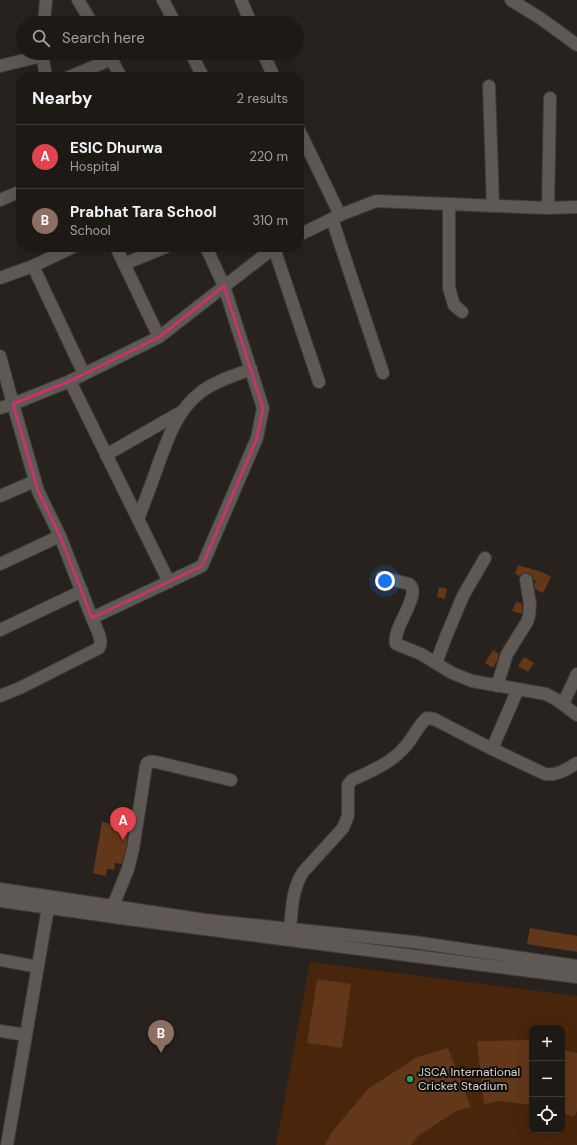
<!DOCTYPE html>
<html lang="en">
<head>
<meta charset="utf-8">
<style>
  body { margin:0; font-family:"DM Sans",sans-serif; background:#25231f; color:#f1f3f6 }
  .controls { position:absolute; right:12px; bottom:12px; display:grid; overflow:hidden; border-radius:8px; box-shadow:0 4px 16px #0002 }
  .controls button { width:36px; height:36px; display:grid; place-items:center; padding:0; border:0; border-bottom:1px solid #3b3835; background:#1d1a16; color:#f1f3f6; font:20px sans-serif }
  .you { position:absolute; left:385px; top:581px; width:14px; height:14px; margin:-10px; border:3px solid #fff; border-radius:50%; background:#1a73e8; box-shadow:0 0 0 6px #1a73e833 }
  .badge { display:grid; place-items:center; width:26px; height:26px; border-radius:50%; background:#7c3aed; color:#fff; font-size:13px; font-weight:700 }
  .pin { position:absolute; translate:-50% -33px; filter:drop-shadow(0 1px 2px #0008) }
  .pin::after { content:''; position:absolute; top:21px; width:14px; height:12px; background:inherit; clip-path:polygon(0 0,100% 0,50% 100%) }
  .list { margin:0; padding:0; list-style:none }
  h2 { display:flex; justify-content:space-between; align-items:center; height:52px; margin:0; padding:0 16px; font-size:17px }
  h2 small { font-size:13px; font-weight:400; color:#a0a1a1 }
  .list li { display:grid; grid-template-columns:26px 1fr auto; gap:12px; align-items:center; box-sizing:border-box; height:64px; padding:0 16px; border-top:1px solid #3b3835 }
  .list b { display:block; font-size:15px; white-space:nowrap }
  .list p { margin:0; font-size:13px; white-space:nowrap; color:#a0a1a1 }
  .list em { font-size:13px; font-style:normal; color:#a0a1a1 }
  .icon { flex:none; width:22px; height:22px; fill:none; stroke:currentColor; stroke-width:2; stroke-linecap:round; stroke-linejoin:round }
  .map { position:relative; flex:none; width:577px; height:1145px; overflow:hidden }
  .search { position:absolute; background:#1d1a16; box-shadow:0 4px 16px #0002; left:16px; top:16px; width:288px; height:44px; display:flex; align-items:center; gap:10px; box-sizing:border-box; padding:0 14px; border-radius:22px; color:#a0a1a1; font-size:15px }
  .panel { position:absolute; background:#1d1a16; box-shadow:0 4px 16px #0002; left:16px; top:72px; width:288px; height:180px; border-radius:16px }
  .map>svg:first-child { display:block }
  .green { fill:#49250b; fill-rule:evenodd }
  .building { fill:#62371a }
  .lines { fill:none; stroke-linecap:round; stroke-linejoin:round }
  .minor-casing { stroke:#403c39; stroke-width:14 }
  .minor { stroke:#5f5955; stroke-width:12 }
  .marked { fill:none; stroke:#c6346d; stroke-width:3; stroke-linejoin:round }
  .leisure-dot { fill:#2e9e5b; stroke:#0e0c0a; stroke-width:1.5 }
  .labels { text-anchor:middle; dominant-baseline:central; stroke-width:4; stroke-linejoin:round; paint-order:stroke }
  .poi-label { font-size:12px; fill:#dad6d4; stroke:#0e0c0a; text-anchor:start }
</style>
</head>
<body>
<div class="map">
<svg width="577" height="1145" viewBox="0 0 577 1145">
  <rect width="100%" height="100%" fill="#27221e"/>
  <path class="green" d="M310,962l267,34v149h-301zM532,1028h30v102h-30z"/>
  <g class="building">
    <polygon points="518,565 542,572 551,577 543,593 535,589 534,585 536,581 534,580 532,576 529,573 524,573 520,576 515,574"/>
    <polygon points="439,587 447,589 445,599 437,597"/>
    <polygon points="516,602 522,604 522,614 512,611"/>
    <polygon points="493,650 499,654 497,661 493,668 485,663"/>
    <polygon points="524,657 534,663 528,672 518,666"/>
    <polygon points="102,822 129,827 126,848 122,864 115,863 114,870 107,869 106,876 93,873"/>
    <polygon points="530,928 577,936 577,952 527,944"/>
    <polygon points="317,979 351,984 342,1048 307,1043"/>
    <polygon points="532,1040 532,1105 501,1101 484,1104 477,1041"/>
    <polygon points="448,1048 471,1107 456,1111 418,1136 411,1145 325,1145 331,1133 368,1089 417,1057"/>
    <polygon points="562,1049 577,1053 577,1111 574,1117 562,1112"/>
  </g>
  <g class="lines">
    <defs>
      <g id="minor">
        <polyline points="78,0 92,23"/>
        <polyline points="163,0 175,23"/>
        <polyline points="241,0 251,23"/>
        <polyline points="511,0 540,18 577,45"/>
        <polyline points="44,23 46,0"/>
        <polyline points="42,53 46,77"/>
        <polyline points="108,53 121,77"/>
        <polyline points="191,53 203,77"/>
        <polyline points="263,53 274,77"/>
        <polyline points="0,66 42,56"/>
        <polyline points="69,77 112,59"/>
        <polyline points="489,86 493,206"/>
        <polyline points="299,130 340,215"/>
        <polyline points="0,200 21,191"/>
        <polyline points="449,204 449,288 454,305 462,312"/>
        <polyline points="548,208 550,98"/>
        <polyline points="332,219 383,373"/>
        <polyline points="299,235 340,215 376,201 548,208 577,207"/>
        <polyline points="116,247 159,337"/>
        <polyline points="274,248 319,382"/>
        <polyline points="124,264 166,247"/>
        <polyline points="33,266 84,374"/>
        <polyline points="0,278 33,266 73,247"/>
        <polyline points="0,356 13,404 38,491 60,536 92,618 202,566 257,438 263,408 224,286 206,247"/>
        <polyline points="70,381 169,582"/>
        <polyline points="0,408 13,404 70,381 159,337 275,247"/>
        <polyline points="106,455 181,412"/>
        <polyline points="0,496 35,481"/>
        <path d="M138,519c7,-18 14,-36 20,-54 10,-27 19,-55 43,-73 14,-11 33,-16 50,-23"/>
        <polyline points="0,564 60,536"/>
        <path d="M382,577l27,7c14,10 -18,45 -13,60l25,10 31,19 20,8 74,13 11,6 20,15"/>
        <polyline points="0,630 82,591"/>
        <polyline points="436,663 447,634 463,596 485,558"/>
        <polyline points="497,686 507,654 527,622 529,616 530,604 526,580"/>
        <path d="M0,696l20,-8 79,-40c5,-8 -4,-22 -7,-30"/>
        <polyline points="563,704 577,674"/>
        <polyline points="492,749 518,689"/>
        <polyline points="0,889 205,920 414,942 577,966"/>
        <polyline points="0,901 135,920 577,977"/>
        <path d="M113,906l15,-37 5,-20 13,-83c1,-5 6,-5 10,-4l75,18"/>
        <path d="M290,929c2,-20 2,-40 13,-57l40,-44 5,-12v-31l4,-5c17,-8 37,-16 50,-30 10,-9 15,-24 25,-32l7,1 58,30 53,25c12,2 22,-5 32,-11"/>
        <polyline points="0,960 38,967"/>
        <polyline points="0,1031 26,1035"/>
        <polyline points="7,1145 49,902"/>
      </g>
    </defs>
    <use href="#minor" class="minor-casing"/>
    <use href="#minor" class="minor"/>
  </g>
  <path class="marked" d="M224,286l39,122 -6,30 -55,128 -110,52 -32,-82 -22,-45 -25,-87 57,-23 89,-44z"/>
  <circle class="leisure-dot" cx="410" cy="1079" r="4"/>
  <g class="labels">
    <g class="poi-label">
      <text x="418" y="1072">JSCA International<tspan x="418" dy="14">Cricket Stadium</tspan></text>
    </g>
  </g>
</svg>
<div class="controls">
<button>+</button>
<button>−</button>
<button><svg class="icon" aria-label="locate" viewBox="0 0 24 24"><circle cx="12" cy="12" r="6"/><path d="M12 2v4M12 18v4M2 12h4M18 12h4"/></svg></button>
</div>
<div class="you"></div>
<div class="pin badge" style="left:123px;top:840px;background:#e0444e">A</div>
<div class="pin badge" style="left:161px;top:1053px;background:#8d6e63">B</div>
<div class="search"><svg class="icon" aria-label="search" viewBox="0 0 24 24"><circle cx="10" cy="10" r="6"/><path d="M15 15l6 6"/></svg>Search here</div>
<section class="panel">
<h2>Nearby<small>2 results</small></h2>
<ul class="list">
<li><span class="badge" style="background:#e0444e">A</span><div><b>ESIC Dhurwa</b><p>Hospital</p></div><em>220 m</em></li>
<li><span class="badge" style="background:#8d6e63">B</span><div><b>Prabhat Tara School</b><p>School</p></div><em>310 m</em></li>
</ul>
</section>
</div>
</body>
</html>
